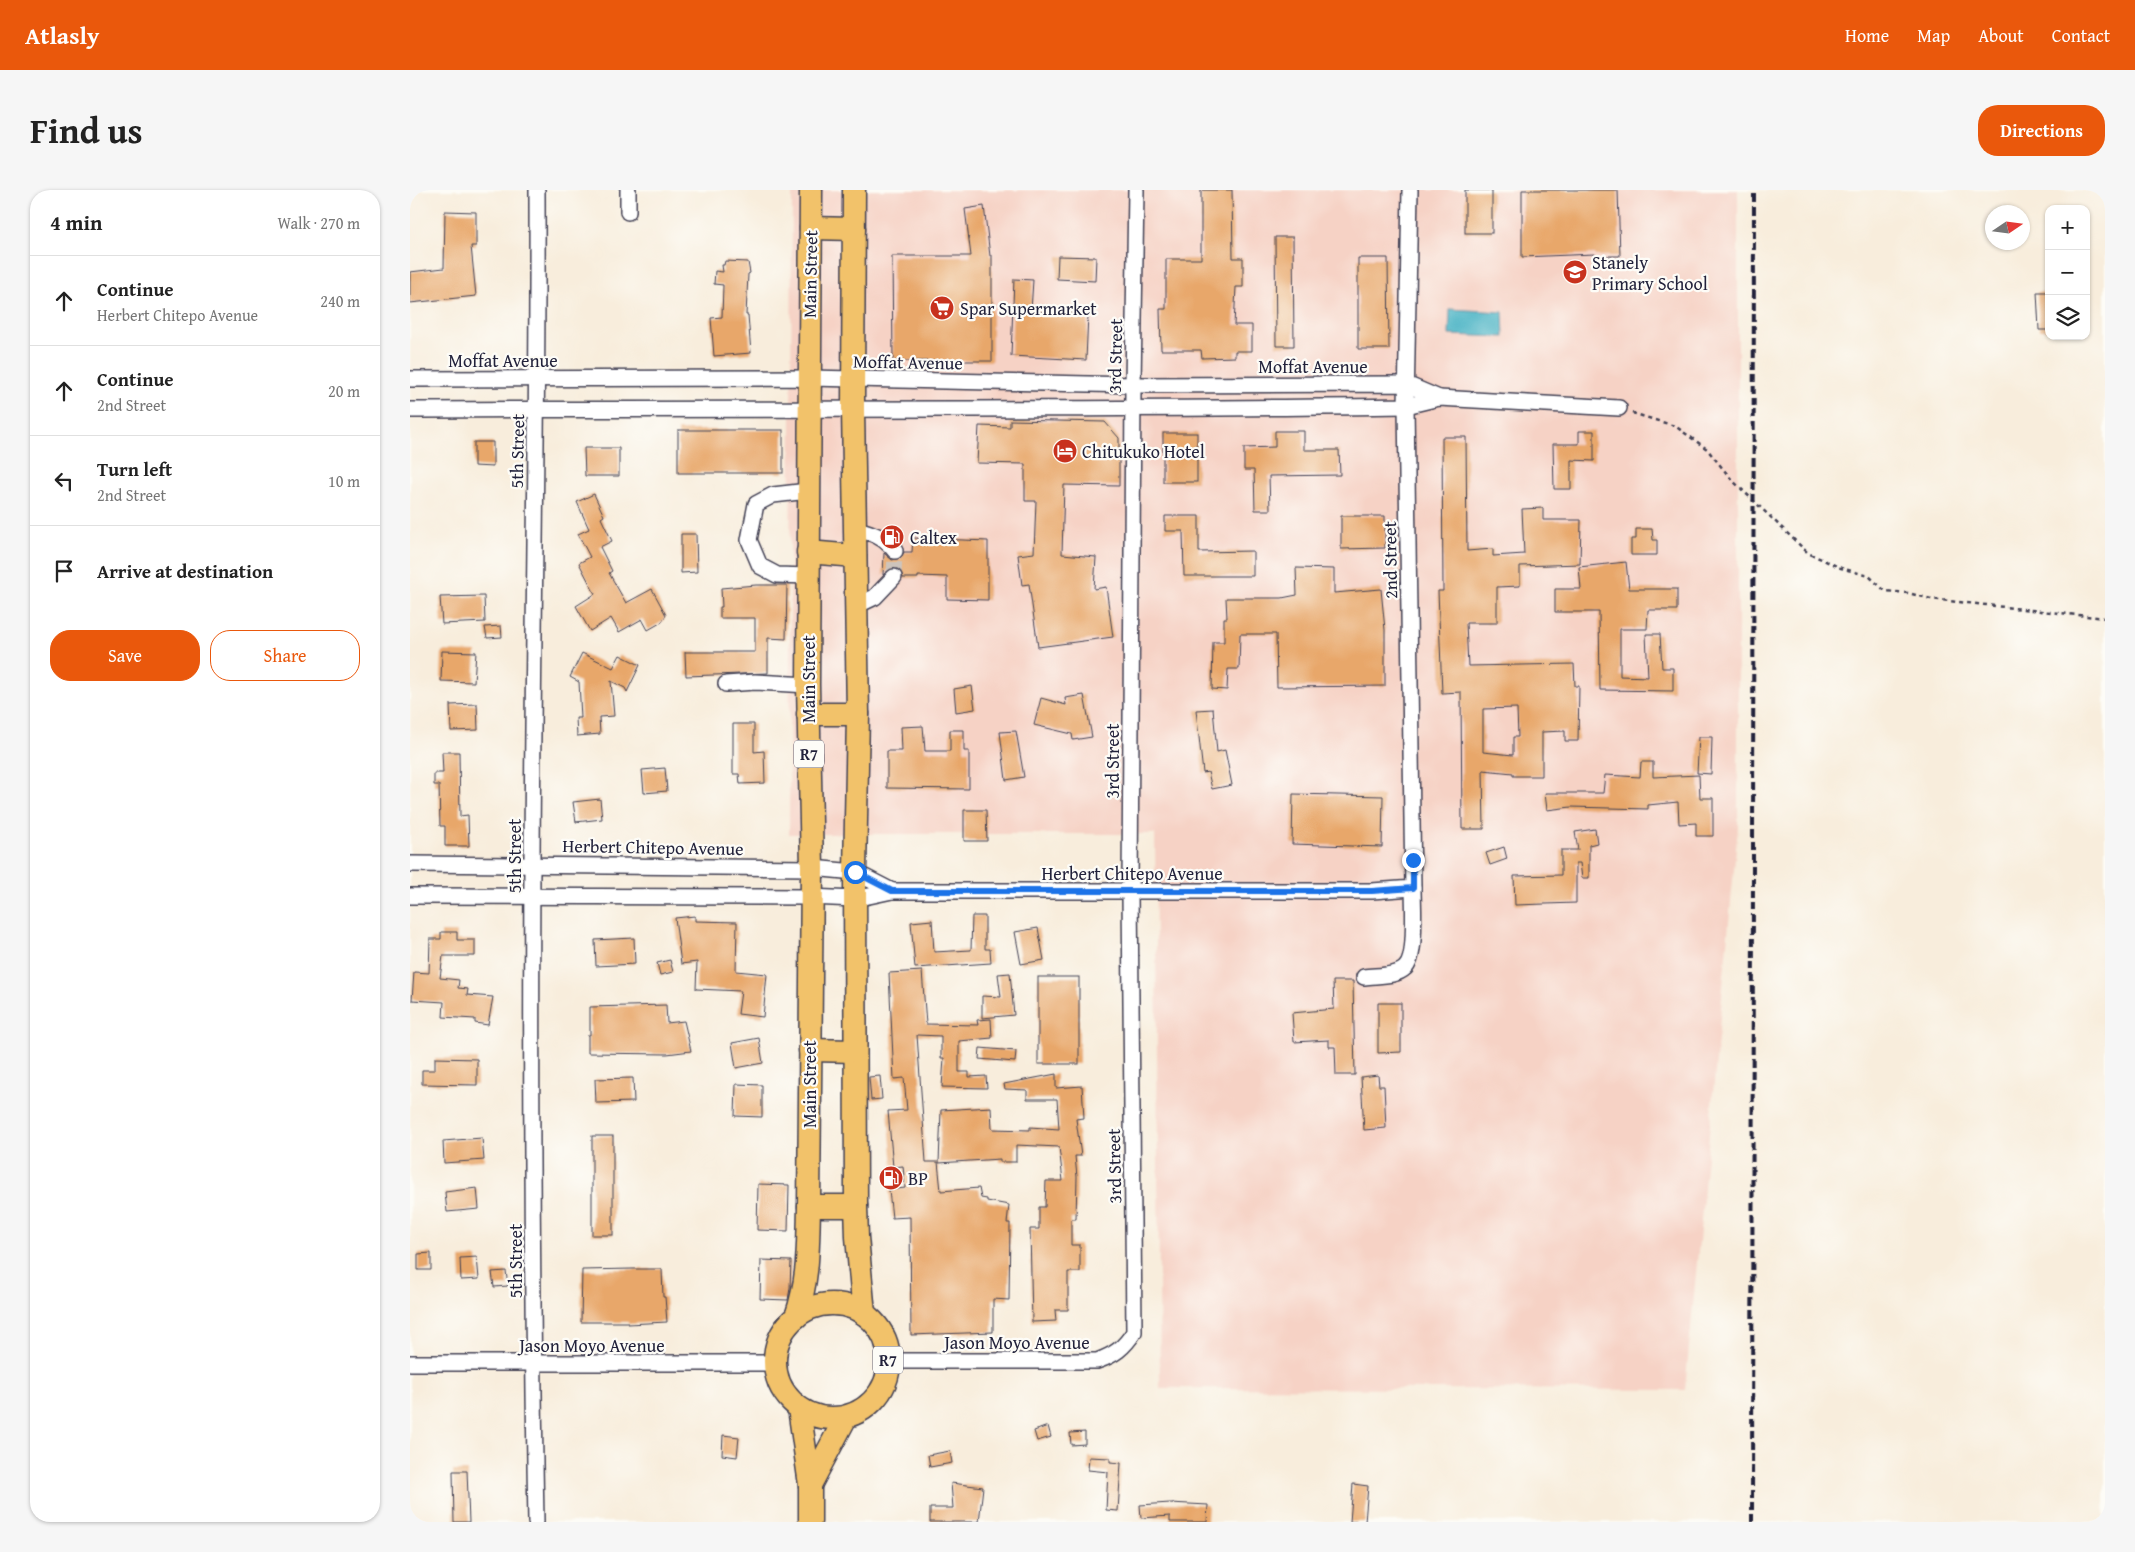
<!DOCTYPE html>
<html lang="en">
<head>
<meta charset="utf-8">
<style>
  body { margin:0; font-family:"Gentium Book Plus",serif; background:#f6f6f6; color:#222 }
  .controls { position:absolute; right:15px; top:15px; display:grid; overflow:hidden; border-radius:10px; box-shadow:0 1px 4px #0004 }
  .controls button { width:45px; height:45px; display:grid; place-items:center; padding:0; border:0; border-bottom:1px solid #e0e0e0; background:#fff; color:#222; font:25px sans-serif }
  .compass { position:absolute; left:1575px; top:15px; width:45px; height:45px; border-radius:50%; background:#fff; box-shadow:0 1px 4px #0004; rotate:77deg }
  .stop { position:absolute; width:15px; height:15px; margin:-11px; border:4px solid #1a73e8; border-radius:50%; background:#fff }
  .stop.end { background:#1a73e8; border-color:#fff; box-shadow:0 1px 5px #0008 }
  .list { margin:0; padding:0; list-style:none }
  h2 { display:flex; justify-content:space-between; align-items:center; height:65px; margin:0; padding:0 20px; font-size:21px }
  h2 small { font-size:16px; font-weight:400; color:#767676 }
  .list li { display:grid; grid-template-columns:32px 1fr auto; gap:15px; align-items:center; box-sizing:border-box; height:90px; padding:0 20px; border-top:1px solid #e0e0e0 }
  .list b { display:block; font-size:19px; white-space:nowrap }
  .list p { margin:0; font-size:16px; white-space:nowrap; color:#767676 }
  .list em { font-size:16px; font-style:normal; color:#767676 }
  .actions { display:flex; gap:10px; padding:15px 20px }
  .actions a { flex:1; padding:11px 0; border:1px solid #ea580c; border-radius:20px; text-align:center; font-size:18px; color:#ea580c }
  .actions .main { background:#ea580c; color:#fff }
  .icon { flex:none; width:28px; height:28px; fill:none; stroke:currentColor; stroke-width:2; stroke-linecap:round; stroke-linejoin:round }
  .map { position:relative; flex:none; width:1695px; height:1332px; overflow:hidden; border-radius:20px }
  header { display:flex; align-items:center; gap:30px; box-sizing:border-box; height:70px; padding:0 25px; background:#ea580c; color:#fff }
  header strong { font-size:24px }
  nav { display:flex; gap:28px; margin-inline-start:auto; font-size:18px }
  .intro { display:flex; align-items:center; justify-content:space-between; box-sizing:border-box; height:120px; padding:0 30px }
  h1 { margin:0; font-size:35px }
  .button { padding:12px 22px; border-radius:20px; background:#ea580c; color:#fff; font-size:18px; font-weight:700 }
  main { display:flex; gap:30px; padding:0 30px }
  aside { flex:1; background:#fff; border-radius:20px; box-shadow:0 1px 4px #0004 }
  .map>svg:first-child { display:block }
  .built { fill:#f6d2c5 }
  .water { fill:#48b3c5; stroke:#356a80 }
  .building { fill:#e8a76b; fill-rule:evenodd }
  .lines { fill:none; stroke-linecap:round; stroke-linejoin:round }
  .minor-tunnel { stroke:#cdc4bc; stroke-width:15; stroke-dasharray:15 8; stroke-linecap:butt }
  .minor-casing { stroke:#424053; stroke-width:18 }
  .highway-casing { stroke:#424053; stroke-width:25 }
  .path { stroke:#424053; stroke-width:2.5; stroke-dasharray:4 4; stroke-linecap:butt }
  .minor { stroke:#fff; stroke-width:15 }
  .highway { stroke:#f2c26a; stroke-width:22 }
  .rail { stroke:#22223b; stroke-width:4; stroke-dasharray:8 4; stroke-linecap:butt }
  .route { stroke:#1a73e8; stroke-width:6 }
  .labels { text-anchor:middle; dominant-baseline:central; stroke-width:4.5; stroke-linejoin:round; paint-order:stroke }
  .shield { fill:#fdfcf7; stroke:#646373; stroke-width:1 }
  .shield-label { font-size:16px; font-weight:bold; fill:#22223b }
  .poi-label { font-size:18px; fill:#22223b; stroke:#fdfcf7; text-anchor:start }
  .street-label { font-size:18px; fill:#22223b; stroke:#fdfcf7 }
</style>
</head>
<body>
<header>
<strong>Atlasly</strong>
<nav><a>Home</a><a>Map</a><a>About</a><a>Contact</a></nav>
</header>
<div class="intro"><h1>Find us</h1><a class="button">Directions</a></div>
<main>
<aside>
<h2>4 min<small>Walk · 270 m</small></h2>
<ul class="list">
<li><svg class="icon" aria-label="ahead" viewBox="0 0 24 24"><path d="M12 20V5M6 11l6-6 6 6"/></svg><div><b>Continue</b><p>Herbert Chitepo Avenue</p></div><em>240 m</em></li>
<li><svg class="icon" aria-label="ahead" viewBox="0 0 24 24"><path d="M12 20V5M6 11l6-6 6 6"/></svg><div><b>Continue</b><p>2nd Street</p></div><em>20 m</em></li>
<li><svg class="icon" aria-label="left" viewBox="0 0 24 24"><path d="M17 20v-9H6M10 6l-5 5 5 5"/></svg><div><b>Turn left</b><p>2nd Street</p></div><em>10 m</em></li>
<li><svg class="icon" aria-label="arrive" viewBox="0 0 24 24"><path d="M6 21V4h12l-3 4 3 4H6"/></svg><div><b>Arrive at destination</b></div></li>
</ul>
<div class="actions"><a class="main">Save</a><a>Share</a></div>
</aside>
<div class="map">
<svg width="1695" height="1332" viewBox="0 0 1695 1332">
  <rect width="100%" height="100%" fill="#fdfcf7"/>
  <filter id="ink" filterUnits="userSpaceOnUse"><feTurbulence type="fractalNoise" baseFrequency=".02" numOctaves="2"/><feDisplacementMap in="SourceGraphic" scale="10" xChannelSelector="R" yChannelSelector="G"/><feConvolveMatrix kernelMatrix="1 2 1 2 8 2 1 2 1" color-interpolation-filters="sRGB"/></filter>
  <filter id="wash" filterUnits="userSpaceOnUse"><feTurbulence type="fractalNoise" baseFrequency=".0096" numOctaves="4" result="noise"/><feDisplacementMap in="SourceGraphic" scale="20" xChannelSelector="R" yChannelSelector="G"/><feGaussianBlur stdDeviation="1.12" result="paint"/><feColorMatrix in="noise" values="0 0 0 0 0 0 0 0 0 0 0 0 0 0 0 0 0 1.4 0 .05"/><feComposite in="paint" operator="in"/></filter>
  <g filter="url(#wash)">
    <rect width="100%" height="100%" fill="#f8eddc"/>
    <polygon class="built" points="382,0 1328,0 1328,637 1275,1200 750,1198 745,644 379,644"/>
    <polygon class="water" points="1040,119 1093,122 1094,147 1039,145"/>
    <g id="blocks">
      <g class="building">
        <polygon points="791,0 822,0 823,68 833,68 833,97 826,97 824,135 842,135 842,161 825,161 825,167 792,168 791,160 751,160 750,119 756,119 756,69 791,69"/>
        <rect x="1055" y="0" width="27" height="43"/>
        <polygon points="1112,0 1208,0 1210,66 1185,66 1185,64 1112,67"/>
        <polygon points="574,16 580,66 582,66 582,171 483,171 482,66 561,66 555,19"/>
        <polygon points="35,21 66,22 66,56 61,56 66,106 0,113 0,82 34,78"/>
        <polygon points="865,47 883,47 884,156 866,156"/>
        <polygon points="648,66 686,67 685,91 647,89"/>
        <polygon points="948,68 978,68 979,159 948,159"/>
        <polygon points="315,71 338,72 340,83 338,84 336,125 338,125 341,163 304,166 301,128 312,127 313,95 304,94 305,81 313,82 312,75 314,75"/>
        <polygon points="604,89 623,90 621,121 678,124 676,170 601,166"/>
        <polygon points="1627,102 1639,102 1639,140 1629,140"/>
        <polygon points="600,230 695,232 709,248 709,296 654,295 652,364 686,367 684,399 696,397 703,447 628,457 619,394 612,395 608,365 624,363 626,311 615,311 615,274 567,273 569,236 600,237"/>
        <rect x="268" y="240" width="105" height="43"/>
        <polygon points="865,241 894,241 894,260 929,260 930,285 859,286 860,320 845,320 844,280 834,280 834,258 865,257"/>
        <polygon points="1169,241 1184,241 1184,271 1161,270 1161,299 1144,299 1143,254 1169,254"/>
        <rect x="753" y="243" width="34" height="49"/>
        <path d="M1032,247h24l1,114 26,-2v7l31,-2 -2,-45 21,-1v12h38l-1,44 -60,2v20l-23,1v36h-31l2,43 106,-2 1,22h4l-1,55h-13v-10l-23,1v44h-29v-3l-30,-3 1,59h-22l-1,-137 -19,1 -4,-102h5zM1107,518l1,29h-5v18l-30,-3v-43z"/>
        <polygon points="64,252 83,252 83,277 64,276"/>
        <polygon points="174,258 209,258 209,286 175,286"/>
        <polygon points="184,304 194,326 191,328 202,351 190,357 202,381 199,383 216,413 242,399 256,425 252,432 238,440 232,429 209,442 201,428 180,441 166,416 185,404 169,373 180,367 168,344 179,339 167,312"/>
        <polygon points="755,326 789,326 789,362 843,361 843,386 774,386 773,341 755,341"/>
        <polygon points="931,326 975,326 975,358 931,359"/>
        <polygon points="1226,339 1242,339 1243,350 1247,350 1247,365 1221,365 1221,349 1226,349"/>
        <polygon points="271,344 286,344 287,382 271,383"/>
        <polygon points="503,348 578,351 578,410 537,409 537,387 508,386 508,388 493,388 491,381 486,378 481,378 473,385 474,363 482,370 491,368 494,362 502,362"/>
        <polygon points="1216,372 1219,399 1267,399 1267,420 1238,420 1237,439 1210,439 1210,486 1238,487 1236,444 1250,444 1252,478 1263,478 1263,501 1190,500 1189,422 1145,422 1145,399 1171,399 1169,377"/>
        <polygon points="886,378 924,379 924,403 971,399 975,440 975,496 867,497 866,444 830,444 829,479 818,479 817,500 802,499 803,452 814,452 814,428 817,428 816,408 872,408 887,405"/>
        <polygon points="346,395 377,395 376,449 358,448 358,483 276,486 275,462 345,462 345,428 310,428 310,417 312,417 311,398"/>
        <polygon points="74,406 75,432 32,434 30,407"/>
        <polygon points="91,436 92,447 77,448 75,437"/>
        <polygon points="32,461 66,462 64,492 31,491"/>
        <polygon points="172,463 203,478 210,465 230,475 217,502 215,498 201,491 204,526 189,527 190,544 167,546 166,528 171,528 169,492 160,487"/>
        <polygon points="562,496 565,519 546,522 544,499"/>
        <polygon points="674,505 682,547 663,550 662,544 624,535 631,508 656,515 655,508"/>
        <polygon points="67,514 68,540 41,541 40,515"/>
        <polygon points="803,519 807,562 815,560 822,595 802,599 798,582 793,583 786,520"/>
        <polygon points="323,534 344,534 344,562 354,561 355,593 330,594 329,584 323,584"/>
        <polygon points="513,536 515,561 540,561 540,540 554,540 554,561 559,561 559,599 477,598 477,561 492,561 491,537"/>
        <polygon points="606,541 614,587 596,590 590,542"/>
        <polygon points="1289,547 1302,547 1301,584 1287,583"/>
        <polygon points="32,562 49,562 50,626 58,625 59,656 35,656 35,636 30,636 29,595 24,595 24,583 33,583"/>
        <polygon points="1231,572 1243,572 1243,587 1289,585 1290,608 1303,608 1303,646 1286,646 1286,633 1269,634 1268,612 1238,615 1238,619 1161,617 1137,620 1135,603 1193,603 1195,585 1230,587"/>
        <polygon points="255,578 257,601 234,603 232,580"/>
        <polygon points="883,604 973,606 972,657 882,654"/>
        <polygon points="190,609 192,629 166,632 163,612"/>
        <polygon points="554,620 576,620 577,651 554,651"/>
        <polygon points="1185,639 1187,653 1179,655 1179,688 1172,688 1170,673 1166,673 1166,713 1105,715 1104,686 1151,685 1151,660 1168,660 1165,642"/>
        <polygon points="1094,657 1097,669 1080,675 1076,663"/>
        <polygon points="285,726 285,731 327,732 326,781 357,784 353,827 328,824 331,801 286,799 287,772 271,774 265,728"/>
        <polygon points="562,726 575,726 575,759 580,759 581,773 505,778 501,732 522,730 524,762 561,760"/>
        <polygon points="628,738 634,770 611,774 605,742"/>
        <polygon points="31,742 47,742 47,750 65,750 65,766 33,766 30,788 49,790 48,798 58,799 57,805 83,807 78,835 65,833 65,829 33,827 34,812 2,810 4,782 19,783 20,749 31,749"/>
        <polygon points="224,748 225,774 186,776 185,750"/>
        <polygon points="260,770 263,782 250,785 247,773"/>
        <polygon points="512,781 516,834 568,835 567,830 581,829 582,848 549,851 549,882 559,882 559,887 576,886 577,898 532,897 534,868 531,868 531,846 507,845 516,972 528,972 531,1001 569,998 571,1008 577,1009 577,1011 599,1015 597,1033 600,1033 599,1110 583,1109 583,1142 501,1145 500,1027 482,1028 479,1000 495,998 493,976 483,977 478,921 497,920 494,888 484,889 479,783"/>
        <polygon points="600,783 604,825 572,828 572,806 591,807 588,784"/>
        <rect x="628" y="787" width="41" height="87"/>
        <polygon points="923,791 943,791 945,885 926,885 925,857 919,857 919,850 884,852 882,823 924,819"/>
        <polygon points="968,813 991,813 991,862 968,863"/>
        <polygon points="256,815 257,833 274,831 281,861 257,864 178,863 178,845 180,845 180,817"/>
        <polygon points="349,848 353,873 326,878 322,853"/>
        <polygon points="570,858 606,861 605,872 569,869"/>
        <polygon points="25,868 67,869 67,895 12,894 12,880 25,880"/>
        <polygon points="646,884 646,898 672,896 674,928 666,929 671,966 665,966 667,987 666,1029 661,1029 661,1055 670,1055 670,1082 658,1082 658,1120 645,1120 646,1131 622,1132 620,1039 629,1039 629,1017 635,1017 636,991 653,991 649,957 606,955 606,972 590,972 590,969 529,973 531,920 581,917 582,939 620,940 620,937 649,939 647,909 617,909 617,900 595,899 594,894"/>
        <polygon points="968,885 969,896 974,896 976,938 954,940 951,887"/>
        <polygon points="470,886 472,909 461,910 459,887"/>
        <polygon points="223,888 224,912 186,913 185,889"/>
        <polygon points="326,894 352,895 352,927 325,926"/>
        <rect x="182" y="946" width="21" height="99"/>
        <polygon points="72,948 74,970 34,973 33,951"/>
        <polygon points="348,994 379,995 378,1041 347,1040"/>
        <polygon points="67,998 69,1019 37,1022 35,1002"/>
        <polygon points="21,1063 21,1080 8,1080 8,1064"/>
        <polygon points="67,1067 69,1089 51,1090 50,1068"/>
        <polygon points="351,1070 381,1071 380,1098 378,1110 350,1109"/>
        <polygon points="222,1079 252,1079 253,1107 255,1107 257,1132 218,1134 218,1132 171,1132 172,1080"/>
        <polygon points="96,1081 98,1096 84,1097 82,1082"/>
        <polygon points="638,1236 641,1247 627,1251 624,1241"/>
        <polygon points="675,1242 675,1254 661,1255 660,1243"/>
        <polygon points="313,1245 329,1247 327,1267 312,1265"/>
        <polygon points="540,1261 542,1273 520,1277 518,1265"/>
        <polygon points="679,1267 700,1268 700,1272 711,1273 708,1321 696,1320 698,1282 678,1280"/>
        <polygon points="43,1281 57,1281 59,1332 44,1332"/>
        <polygon points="541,1293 573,1297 569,1332 520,1332 520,1318 543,1318"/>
        <polygon points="943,1294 958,1296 955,1332 940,1332"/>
        <polygon points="760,1313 798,1315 797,1332 760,1332 760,1326 731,1328 730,1315"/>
      </g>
    </g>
  </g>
  <g filter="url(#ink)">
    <use href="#blocks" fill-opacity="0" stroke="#424053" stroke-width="1"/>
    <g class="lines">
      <polyline class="minor-tunnel" points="484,387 485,361"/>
      <defs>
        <g id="minor">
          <polyline points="218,0 218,22"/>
          <polyline points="0,189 399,188 723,195 996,194 1029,208"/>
          <path d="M0,220c332,-2 664,1 996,-4l33,-8 180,10"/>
          <path d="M446,339c17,4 28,8 39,22"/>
          <polyline points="398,386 367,385 350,376 339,350 346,314 363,305 398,301"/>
          <polyline points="446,416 465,407 484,387"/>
          <polyline points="316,494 345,492 398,495"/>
          <polyline points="0,674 402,678 445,682 482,701"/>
          <polyline points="0,706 400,707 445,709 482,701 962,701 1003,698 996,216 1000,0"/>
          <path d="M954,787c12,-2 32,0 41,-9 12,-10 8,-64 8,-80"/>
          <path d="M479,1171h208c17,-6 27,-13 37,-29l-4,-440 3,-507 3,-195"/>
          <polyline points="0,1173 365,1173"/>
          <path d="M126,1332c-4,-221 -5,-442 -4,-663 1,-223 6,-446 5,-669"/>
        </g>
        <g id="highway">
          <polyline points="444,0 443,218 448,524 445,682 446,1016 447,1047 454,1124"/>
          <polyline points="401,38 444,39"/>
          <polyline points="398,362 445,366"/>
          <polyline points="398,524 448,524"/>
          <polyline points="400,860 445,861"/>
          <polyline points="399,1016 446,1016"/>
          <circle cx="422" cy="1171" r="57"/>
          <path d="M386,1127c13,-38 12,-72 13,-111l3,-338 -4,-183 3,-495"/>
          <polyline points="389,1218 400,1295 400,1332"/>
          <polyline points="400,1295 436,1227"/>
        </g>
      </defs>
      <use href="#minor" class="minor-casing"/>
      <use href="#highway" class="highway-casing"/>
      <polyline class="path" points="1222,223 1265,236 1297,259 1322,290 1398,363 1431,378 1459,386 1475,401 1498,403 1521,409 1695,428"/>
      <use href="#minor" class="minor"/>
      <use href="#highway" class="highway"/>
      <polyline class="rail" points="1342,1332 1344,0"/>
    </g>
  </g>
  <g class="lines" filter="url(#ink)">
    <polyline class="route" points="445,682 482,701 962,701 1003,698 1003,670"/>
  </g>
  <defs>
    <symbol id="school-disc" viewBox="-11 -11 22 22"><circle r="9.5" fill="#c8321e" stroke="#fdfcf7"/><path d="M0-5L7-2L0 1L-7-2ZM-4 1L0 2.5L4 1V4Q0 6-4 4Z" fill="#fff"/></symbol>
    <symbol id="supermarket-disc" viewBox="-11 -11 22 22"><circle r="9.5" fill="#c8321e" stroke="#fdfcf7"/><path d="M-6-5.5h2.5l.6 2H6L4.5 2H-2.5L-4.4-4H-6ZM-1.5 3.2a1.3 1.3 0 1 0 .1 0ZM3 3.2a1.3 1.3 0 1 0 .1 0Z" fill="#fff"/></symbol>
    <symbol id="hotel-disc" viewBox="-11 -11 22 22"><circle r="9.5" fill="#c8321e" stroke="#fdfcf7"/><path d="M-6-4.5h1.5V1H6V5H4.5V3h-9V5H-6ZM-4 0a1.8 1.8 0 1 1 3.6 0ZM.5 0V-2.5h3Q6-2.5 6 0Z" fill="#fff"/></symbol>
    <symbol id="fuel-disc" viewBox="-11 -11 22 22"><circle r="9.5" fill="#c8321e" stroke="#fdfcf7"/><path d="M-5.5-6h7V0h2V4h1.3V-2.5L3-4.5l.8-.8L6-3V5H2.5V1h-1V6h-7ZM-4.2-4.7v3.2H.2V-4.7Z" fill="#fff"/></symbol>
  </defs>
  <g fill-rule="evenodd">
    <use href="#school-disc" x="1151" y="68" width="28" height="28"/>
    <use href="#supermarket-disc" x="518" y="104" width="28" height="28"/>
    <use href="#hotel-disc" x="641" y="247" width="28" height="28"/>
    <use href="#fuel-disc" x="468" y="333" width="28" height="28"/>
    <use href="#fuel-disc" x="467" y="974" width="28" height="28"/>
  </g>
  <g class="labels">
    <g class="shield">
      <rect x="384" y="550.5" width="30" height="27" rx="4"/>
      <rect x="463" y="1156.5" width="30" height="27" rx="4"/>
    </g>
    <g class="shield-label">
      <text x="399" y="564">R7</text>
      <text x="478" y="1170">R7</text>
    </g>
    <g class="poi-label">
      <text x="1182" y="72">Stanely<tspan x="1182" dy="21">Primary School</tspan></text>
      <text x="550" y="118">Spar Supermarket</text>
      <text x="672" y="261">Chitukuko Hotel</text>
      <text x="500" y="347">Caltex</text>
      <text x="498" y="988">BP</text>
    </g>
    <g class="street-label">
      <text transform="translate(400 84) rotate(-89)">Main Street</text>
      <text transform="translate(705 166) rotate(-89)">3rd Street</text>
      <text x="93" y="170">Moffat Avenue</text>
      <text transform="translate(498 172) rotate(1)">Moffat Avenue</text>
      <text x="903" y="176">Moffat Avenue</text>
      <text transform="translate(107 261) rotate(-89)">5th Street</text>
      <text transform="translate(980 370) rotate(-91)">2nd Street</text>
      <text transform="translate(398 489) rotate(-90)">Main Street</text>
      <text transform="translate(702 571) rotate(-90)">3rd Street</text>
      <text transform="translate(243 657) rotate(1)">Herbert Chitepo Avenue</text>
      <text transform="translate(104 666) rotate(-90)">5th Street</text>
      <text x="722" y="683">Herbert Chitepo Avenue</text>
      <text transform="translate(399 894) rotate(-90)">Main Street</text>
      <text transform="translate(704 976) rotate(-91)">3rd Street</text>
      <text transform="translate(105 1071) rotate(-90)">5th Street</text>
      <text x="607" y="1152">Jason Moyo Avenue</text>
      <text x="182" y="1155">Jason Moyo Avenue</text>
    </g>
  </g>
</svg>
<div class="controls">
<button>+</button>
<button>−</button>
<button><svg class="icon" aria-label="layers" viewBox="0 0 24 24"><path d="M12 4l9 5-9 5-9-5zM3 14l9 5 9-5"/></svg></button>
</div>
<svg class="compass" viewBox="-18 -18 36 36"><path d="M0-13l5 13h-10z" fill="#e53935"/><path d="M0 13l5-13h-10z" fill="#767676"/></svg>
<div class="stop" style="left:445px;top:682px"></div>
<div class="stop end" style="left:1003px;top:670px"></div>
</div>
</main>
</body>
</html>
